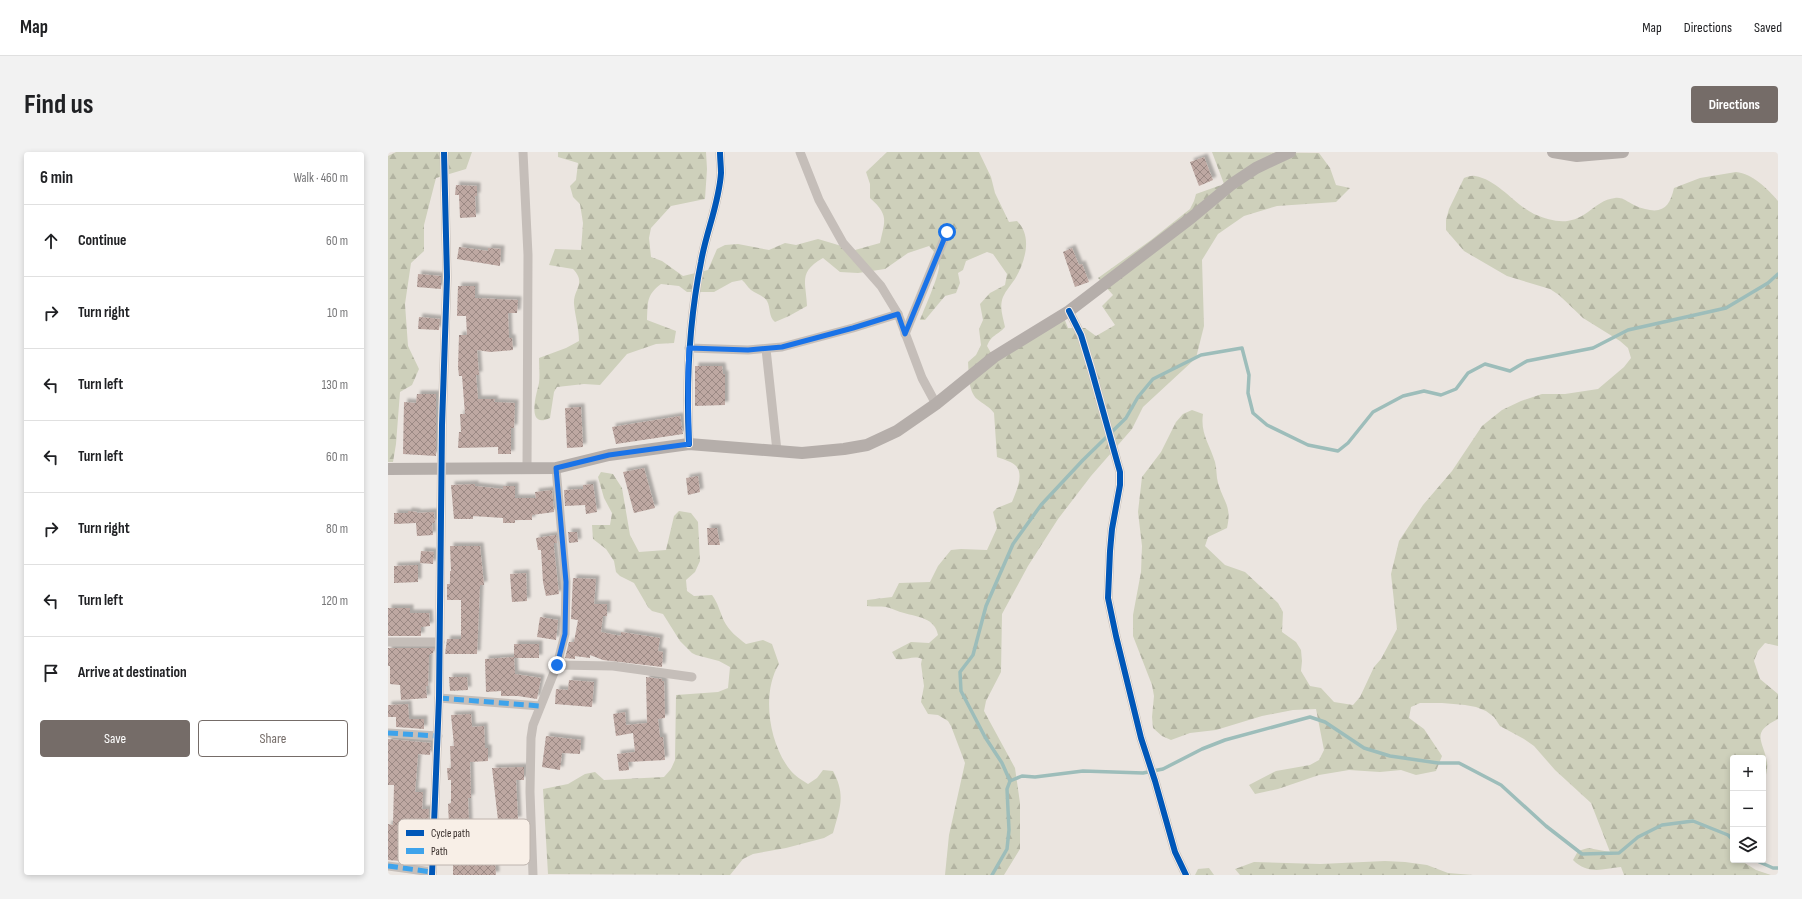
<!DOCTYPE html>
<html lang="en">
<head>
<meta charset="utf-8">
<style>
  body { margin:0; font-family:"Sofia Sans Condensed",sans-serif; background:#f2f2f2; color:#202124 }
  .controls { position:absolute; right:12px; bottom:12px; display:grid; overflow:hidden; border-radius:4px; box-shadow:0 2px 6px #0003 }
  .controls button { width:36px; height:36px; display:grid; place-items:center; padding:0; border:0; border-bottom:1px solid #e0e0e0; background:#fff; color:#202124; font:20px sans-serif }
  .stop { position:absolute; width:12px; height:12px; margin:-9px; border:3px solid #1a73e8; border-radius:50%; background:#fff }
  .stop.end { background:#1a73e8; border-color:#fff; box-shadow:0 1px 4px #0008 }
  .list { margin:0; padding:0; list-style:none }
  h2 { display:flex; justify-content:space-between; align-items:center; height:52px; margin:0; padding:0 16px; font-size:17px }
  h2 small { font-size:13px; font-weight:400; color:#757577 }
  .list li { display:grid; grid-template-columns:26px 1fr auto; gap:12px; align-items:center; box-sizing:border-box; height:72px; padding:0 16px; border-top:1px solid #e0e0e0 }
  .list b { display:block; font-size:15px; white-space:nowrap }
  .list em { font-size:13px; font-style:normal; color:#757577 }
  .actions { display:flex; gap:8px; padding:12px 16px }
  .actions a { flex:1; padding:9px 0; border:1px solid #756c68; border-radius:4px; text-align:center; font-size:14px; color:#756c68 }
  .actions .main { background:#756c68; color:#fff }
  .icon { flex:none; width:22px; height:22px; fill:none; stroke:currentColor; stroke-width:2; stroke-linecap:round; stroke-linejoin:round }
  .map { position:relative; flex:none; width:1390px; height:723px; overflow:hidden; border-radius:4px }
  header { display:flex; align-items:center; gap:24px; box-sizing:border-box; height:56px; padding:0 20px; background:#fff; border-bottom:1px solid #e0e0e0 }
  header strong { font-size:19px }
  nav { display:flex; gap:22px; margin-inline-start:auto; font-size:14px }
  .intro { display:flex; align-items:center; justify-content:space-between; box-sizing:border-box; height:96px; padding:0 24px }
  h1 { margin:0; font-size:28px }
  .button { padding:10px 18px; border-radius:4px; background:#756c68; color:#fff; font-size:14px; font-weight:700 }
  main { display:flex; gap:24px; padding:0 24px }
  aside { flex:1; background:#fff; border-radius:4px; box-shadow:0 2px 6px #0003 }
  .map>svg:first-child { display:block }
  .forest { fill:url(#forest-firs) }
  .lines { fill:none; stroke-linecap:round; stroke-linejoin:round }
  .stream { stroke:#9dbdba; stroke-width:3.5 }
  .building { fill:url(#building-cross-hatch); filter:url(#shadow) }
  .street { stroke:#c5beb9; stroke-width:9 }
  .secondary { stroke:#b5aeaa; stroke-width:12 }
  .quiet { stroke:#3ea3eb; stroke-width:5; stroke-dasharray:10 5; stroke-linecap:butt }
  .cycleway-casing { stroke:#f8efe7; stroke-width:8 }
  .cycleway { stroke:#0057b8; stroke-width:6 }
  .route { stroke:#1a73e8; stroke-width:5 }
  .key { fill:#f8efe7; stroke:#beb4ae; stroke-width:1 }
  .key-label { font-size:11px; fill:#352b28 }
</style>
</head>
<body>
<header>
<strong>Map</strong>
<nav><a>Map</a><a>Directions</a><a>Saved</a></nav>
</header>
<div class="intro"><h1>Find us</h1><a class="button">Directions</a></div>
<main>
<aside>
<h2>6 min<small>Walk · 460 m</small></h2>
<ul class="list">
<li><svg class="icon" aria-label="ahead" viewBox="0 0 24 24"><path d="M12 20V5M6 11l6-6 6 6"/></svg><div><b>Continue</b></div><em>60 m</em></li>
<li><svg class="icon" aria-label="right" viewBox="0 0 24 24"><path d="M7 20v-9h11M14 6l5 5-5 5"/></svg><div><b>Turn right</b></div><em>10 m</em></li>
<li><svg class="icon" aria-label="left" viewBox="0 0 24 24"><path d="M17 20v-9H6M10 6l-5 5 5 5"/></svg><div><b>Turn left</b></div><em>130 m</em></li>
<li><svg class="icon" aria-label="left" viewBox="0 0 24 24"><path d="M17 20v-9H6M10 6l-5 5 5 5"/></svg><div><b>Turn left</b></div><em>60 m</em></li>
<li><svg class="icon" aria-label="right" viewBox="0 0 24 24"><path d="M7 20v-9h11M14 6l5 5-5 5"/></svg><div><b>Turn right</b></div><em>80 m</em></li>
<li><svg class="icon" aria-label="left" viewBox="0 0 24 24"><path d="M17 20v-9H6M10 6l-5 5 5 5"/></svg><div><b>Turn left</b></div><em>120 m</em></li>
<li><svg class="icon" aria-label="arrive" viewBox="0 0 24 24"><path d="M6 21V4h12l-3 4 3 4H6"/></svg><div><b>Arrive at destination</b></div></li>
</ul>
<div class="actions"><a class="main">Save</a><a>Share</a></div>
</aside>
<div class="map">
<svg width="1390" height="723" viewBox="0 0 1390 723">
  <defs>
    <pattern id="forest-firs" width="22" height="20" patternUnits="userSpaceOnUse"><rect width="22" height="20" fill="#ced0bb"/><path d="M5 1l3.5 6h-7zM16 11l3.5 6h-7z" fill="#b2b3a1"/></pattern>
    <pattern id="building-cross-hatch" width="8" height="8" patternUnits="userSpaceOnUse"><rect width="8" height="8" fill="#bea8a2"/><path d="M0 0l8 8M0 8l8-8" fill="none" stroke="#9b8984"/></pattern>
    <filter id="shadow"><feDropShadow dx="3.5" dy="-3.5" stdDeviation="1" flood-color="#0004"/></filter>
  </defs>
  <rect width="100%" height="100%" fill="#ebe5e0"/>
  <g class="forest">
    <polygon points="8,0 84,0 78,17 48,26 36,73 36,99 23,111 17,152 20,194 31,217 24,233 12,240 8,292 5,310 0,310 0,4"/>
    <path d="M170,0h148l1,17 -2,30 -34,7 -20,22 -2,10 2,19 11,4 21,15 25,-6 9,-21 8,-4 13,-1 31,6 16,-7 11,2 22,-6 37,11 25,-7c5,-23 9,-28 -10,-45v-14l-4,-12 21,-20h92l12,25 4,16 14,29 8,-1c16,15 8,41 -2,58 -4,6 -9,11 -12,18 -4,10 0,20 2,30 -8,9 -13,7 -18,19l4,7 70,-43 7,18h17l11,8 19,-11 -13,-19 11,-11 -15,-17 53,-38 39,-31 4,-8 2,-7 28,-10 -12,-32 107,1 11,15 6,17 14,3 -14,14 -59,4 -33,10 -26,18 -16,26 2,66 -8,32 -53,49 -11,22 -41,47 -33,43 -30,47 -26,48 -1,58 -15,29 -2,10 31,57 5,35v46l-16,26h-59l4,-40 16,-72 -14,-37 -3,-5 -10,-6 -10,-1 -7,-12 3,-16 -3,-22 1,-5c-9,-4 -16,2 -26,0l-4,-7 19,-10 18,1 9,-8c-3,-17 -20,-18 -34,-22 -6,-1 -12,-5 -18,-6 -6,-1 -13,0 -19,-1v-6l25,-3 7,-14 31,-1 8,-16 13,-16 10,-1 26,1 10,-22 -4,-16 4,-4 15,-6c4,-10 13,-28 3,-37 -5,-4 -13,-6 -18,-8l-3,-44c-4,-6 -11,-9 -17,-14 -9,-8 -8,-26 -9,-37l8,-7 5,-10 -2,-16 4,-9 -3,-16 10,-11 15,-8 2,-11 -14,-20 -6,-2 -21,9 -3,9 -5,3 2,10 -4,10 -11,3 -20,24h-5c4,-11 20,-46 19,-55 0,-7 -6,-15 -10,-19l-21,7 -23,16 -27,4 -18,-1 -17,-14c-25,14 -17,24 -16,48l-18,10 -14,6c-7,-6 -4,-14 -8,-21 -4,-6 -11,-7 -16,-11 -4,-3 -5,-7 -9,-10l-10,2 -18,10h-27l-8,-6 -18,-2c-15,11 -13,19 -14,36l29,11 -2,12 -18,1 -29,10 -27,31 -16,-1 -27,3 -3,5 -4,26c-25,12 -13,-26 -11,-35 1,-8 0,-17 0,-25l27,-10 13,-7c0,-13 -4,-25 -5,-37 -1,-15 13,-20 -1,-35l-24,-4 6,-16 26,1 2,-27 -3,-19 -7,-7 -3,-11 6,-6 2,-17 -20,-6z"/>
    <path d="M1348,20c17,2 31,16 42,29v445l-13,-3 -7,8 -4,10 6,18 18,15v25c-29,14 -14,22 -11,44 1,7 -2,16 -4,22v-27h-30v88l-3,9 3,1v4h7l16,10 15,5h-147l-3,-8c-19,2 -33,8 -48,-7l5,-9 10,-3 22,4 -19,-49 -36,-33 -21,-24 -10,-7 -24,-13 -6,-9 -8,-6 -10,-4 -11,-2 -23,-2h-22l-9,4 -2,11 15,11 18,27 -6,15 -20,4 -15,-5 -21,2 -31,-2 -30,5 -41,14 -23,5 -6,-9 27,-14 34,-6 9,-5 5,-10 -8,-41 -23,1 -31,6 -46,14 -26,3 -19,7 -9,-4 -9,-8 -1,-11 2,-21 -2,-11 -19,-49v-21l8,-43 1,-26 -4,-34 4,-35 19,-25 15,-30 7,-8 9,-4 11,4c-3,19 7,31 12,48 2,7 1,14 3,21 6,20 14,23 9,45l-19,9 -3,9 20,19 20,7 33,31 5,9 -1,20 14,10 5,8 1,11 -1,10 9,15 11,2 13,14 19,3 7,-8 14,-30 7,-8 16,-30 -6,-55 8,-33 24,-36 29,-34 30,-45 20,-16 19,-9 21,-7h23l33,-5 26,-22 7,-9 -3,-10 -8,-7 -37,-23 -24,-23 -9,-6 -43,-13 -43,-25 -18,-21v-10l3,-11 15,-31c3,-1 8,-3 11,-2 23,4 39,28 59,38 20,8 35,12 54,-2 8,-6 16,-13 27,-14 8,-1 12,4 19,7 3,2 8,3 11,4 19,5 25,-4 29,-21l26,-10z"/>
    <path d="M213,320l12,2 9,14 8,47 9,17 27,-2 8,-34 5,-5 12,2 7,9 2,39 -5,11 -9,8 1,11 7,5 18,-1c6,8 8,17 12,26 5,10 13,16 22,23l17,-4 9,4 7,20c-18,29 -10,81 12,107 4,5 11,9 17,13l9,-6 6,-8 10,1c13,24 7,37 0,62l-9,5 -38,10 -33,6 -10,5 -13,16 -182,-1 -5,-85 25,-5 17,-10 10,-2 9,8 60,-3 7,-8 4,-9 1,-65 42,-3 10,-4 2,-21 -11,-6 -23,-6 -4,-2 -12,-12 -17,-27 -11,-3 -4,-4 -14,-24 -14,-7 -4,-4 -2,-11 -8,-12 -13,-10 -1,-14h18l2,-12 -8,-15 -6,-21z"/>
    <polygon points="997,709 1017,710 1039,713 1060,721 1085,723 852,723 847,717 866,710 932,712"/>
    <polygon points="821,716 826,723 807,723 810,717"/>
  </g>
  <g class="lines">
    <g class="stream">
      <polyline points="622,629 634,624 647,625 695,619 755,621 775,617 814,597 837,588 922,565 937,570 976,596 1002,604 1050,611 1071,611 1113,633 1158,674 1194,702 1231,701 1250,685 1274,673 1305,669 1340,683 1345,688"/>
      <polyline points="1367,708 1385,716 1390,716"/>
      <polyline points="604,723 619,697 621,678 619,637 622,629 614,611 597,585 573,539 572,520 585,503 598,454 625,392 653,353 695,308 738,266 750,245 765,227 813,203 854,196 861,223 860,241 865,261 879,273 920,293 950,299 960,291 985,260 1015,244 1036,239 1053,243 1068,237 1080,221 1097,212 1122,219 1139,209 1205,196 1240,178 1338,156 1380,131 1390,122"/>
    </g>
  </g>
  <g class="building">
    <polygon points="816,5 825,28 811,34 802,10"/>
    <polygon points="68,33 89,34 89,44 87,44 88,65 72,66 71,43 67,43"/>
    <polygon points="71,95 100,99 100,96 113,97 112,114 69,107"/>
    <polygon points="684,96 691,113 694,112 701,130 687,135 675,100"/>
    <polygon points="30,122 53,124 53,137 29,135"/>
    <polygon points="70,134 87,134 87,146 130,148 129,161 120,161 121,186 124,186 125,198 102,200 89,198 91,223 88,223 90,247 107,247 106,250 127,251 126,276 123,276 123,302 110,302 110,295 70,296 71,280 73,280 72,262 77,262 74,224 71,224 70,215 71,183 79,183 78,164 69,164"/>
    <polygon points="31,165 52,167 51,178 30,177"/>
    <polygon points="307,214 334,214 335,222 337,222 337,253 307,254"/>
    <polygon points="29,242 48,242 48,304 15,302 16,250 28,251"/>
    <polygon points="193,255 195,295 179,296 177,256"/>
    <polygon points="292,264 295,282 228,292 224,275"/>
    <polygon points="256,316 267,356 246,361 235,320"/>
    <polygon points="310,324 312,340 300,343 298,326"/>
    <polygon points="87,332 87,334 115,337 115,334 127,334 127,346 148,346 147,340 164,338 166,360 144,363 144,368 127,368 127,371 115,371 115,366 85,364 85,367 66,367 63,333"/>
    <polygon points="205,332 209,360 198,362 197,353 177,354 176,338 195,337 195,333"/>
    <polygon points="20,359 29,360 29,361 46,360 47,371 44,371 45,383 29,384 28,371 6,372 6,361 20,361"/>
    <polygon points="319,376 329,376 332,393 320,393"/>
    <polygon points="180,380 189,380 190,390 181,391"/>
    <polygon points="168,383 169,391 166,391 166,396 171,442 158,444 155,430 153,398 150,398 148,386"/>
    <polygon points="62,394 92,394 96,433 92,433 89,502 57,502 59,487 73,487 73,448 59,448 59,432 62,432 62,419 63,419"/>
    <polygon points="33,399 46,400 45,412 32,411"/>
    <polygon points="30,413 30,430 6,431 6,414"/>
    <polygon points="138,421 139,449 124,450 122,422"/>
    <polygon points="185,426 208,427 206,452 219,452 219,464 215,464 213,480 233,484 233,480 272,486 270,499 275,500 274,515 215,508 202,503 202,506 187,504 187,507 177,506 181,490 186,490 190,468 183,467"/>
    <polygon points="0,456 22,456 22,461 41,461 42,474 33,475 33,484 0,484"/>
    <polygon points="152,465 170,468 168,488 149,485"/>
    <polygon points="126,492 151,492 151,506 126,506 127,522 153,526 149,547 130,544 113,544 113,539 98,540 97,507 126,505"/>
    <polygon points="0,496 46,496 45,501 41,503 40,534 38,534 39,546 13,548 12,533 2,532 2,514 0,514"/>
    <polygon points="61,525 79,525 80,538 62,539"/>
    <polygon points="258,525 274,527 274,529 276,529 277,566 270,567 272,585 275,585 277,608 240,610 241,618 231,619 229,602 247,600 245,581 228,584 225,562 237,560 238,573 259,571"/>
    <polygon points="181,528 206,530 204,555 167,552 168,537 180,538"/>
    <polygon points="20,552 21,567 36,567 36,577 8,575 8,565 0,565 0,553"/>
    <polygon points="83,562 84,575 96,574 97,596 100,596 100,609 82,610 83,646 80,646 81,673 61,673 60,652 63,651 63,628 60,628 59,616 63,616 62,594 66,594 63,563"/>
    <polygon points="158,584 193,588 192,602 174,601 172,618 154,615"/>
    <polygon points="0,587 43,591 42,603 30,602 27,640 35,640 34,657 41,657 38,711 0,708 0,672 5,673 6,633 0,633"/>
    <polygon points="136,615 136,628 128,628 130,668 110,668 104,616"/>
    <polygon points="105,684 108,723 65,723 65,709 59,709 58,693 75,692 74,685"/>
  </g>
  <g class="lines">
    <g class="street">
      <polyline points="135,0 140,103 139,317"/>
      <polyline points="412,0 431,48 455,91 493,134 510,162 534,226 548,252"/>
      <polyline points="681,159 693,183 703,216 732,320 732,333 724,377 722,399 720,446 728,484 753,586 767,629 787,700 798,723"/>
      <polyline points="517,182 559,80"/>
      <polyline points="301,196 360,198 394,195 465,176 510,162"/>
      <polyline points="378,197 389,299"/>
      <path d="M301,292c-3,-61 0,-122 12,-182 5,-30 18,-58 20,-89 0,-7 -1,-14 -1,-21"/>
      <polyline points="0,490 52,490"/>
      <polyline points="169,513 225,514 304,525"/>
      <polyline points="51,546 152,554"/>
      <polyline points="0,581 50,584"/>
      <polyline points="0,714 44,720"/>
      <polyline points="44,723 51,546 54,273 59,125 56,0"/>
      <polyline points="145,723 142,640 143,586 145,573 169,513 177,482 178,430 168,316"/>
    </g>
    <g class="secondary">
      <polyline points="1165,0 1189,4 1235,0"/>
      <polyline points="0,317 168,316 221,303 301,292 414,301 456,297 479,293 509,279 548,252 606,205 681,159 803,66 844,32 868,16 902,0"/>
    </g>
    <g class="quiet">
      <polyline points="51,546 152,554"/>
      <polyline points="0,581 50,584"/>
      <polyline points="0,714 44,720"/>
    </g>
    <defs>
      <g id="cycleway">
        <polyline points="681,159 693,183 703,216 732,320 732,333 724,377 722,399 720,446 728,484 753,586 767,629 787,700 798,723"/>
        <path d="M301,292c-3,-61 0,-122 12,-182 5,-30 18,-58 20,-89 0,-7 -1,-14 -1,-21"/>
        <polyline points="44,723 51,546 54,273 59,125 56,0"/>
      </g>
    </defs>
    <use href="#cycleway" class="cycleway-casing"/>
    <use href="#cycleway" class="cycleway"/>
  </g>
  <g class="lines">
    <polyline class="route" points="169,513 177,482 178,430 168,316 221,303 301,292 300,221 301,196 360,198 394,195 465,176 510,162 517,182 559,80"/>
  </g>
  <rect x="10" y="667" width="132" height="46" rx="6" class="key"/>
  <rect x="18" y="678" width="18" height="6" fill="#0057b8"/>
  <rect x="18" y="696" width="18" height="6" fill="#3ea3eb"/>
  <g class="key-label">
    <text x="43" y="685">Cycle path</text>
    <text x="43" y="703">Path</text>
  </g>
</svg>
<div class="controls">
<button>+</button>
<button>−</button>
<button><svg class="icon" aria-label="layers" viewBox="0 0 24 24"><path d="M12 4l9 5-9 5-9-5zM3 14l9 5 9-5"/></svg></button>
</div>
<div class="stop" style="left:559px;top:80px"></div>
<div class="stop end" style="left:169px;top:513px"></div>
</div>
</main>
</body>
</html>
